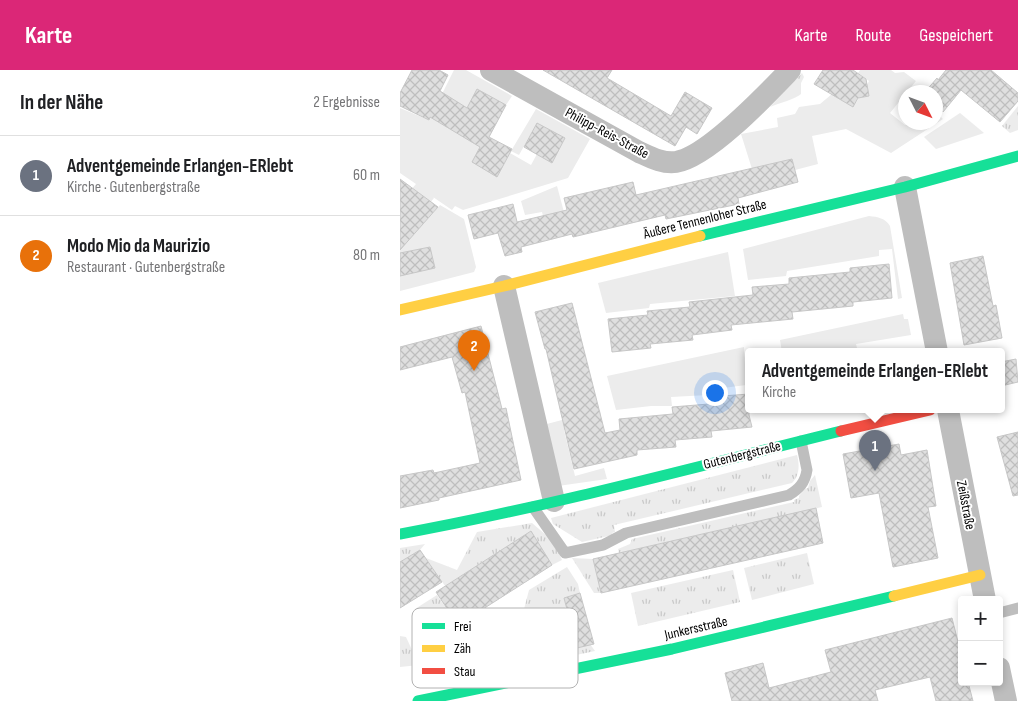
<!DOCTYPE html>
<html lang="de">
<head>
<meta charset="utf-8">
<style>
  body { margin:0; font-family:"Sofia Sans Condensed",sans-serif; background:#f6f6f6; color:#202124 }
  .controls { position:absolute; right:15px; bottom:15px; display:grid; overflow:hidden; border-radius:5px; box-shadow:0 2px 8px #0003 }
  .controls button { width:45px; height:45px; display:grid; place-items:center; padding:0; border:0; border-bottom:1px solid #e0e0e0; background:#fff; color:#202124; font:25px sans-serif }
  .compass { position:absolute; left:498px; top:15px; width:45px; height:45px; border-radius:50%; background:#fff; box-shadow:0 2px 8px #0003; rotate:132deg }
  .you { position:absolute; left:314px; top:322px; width:18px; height:18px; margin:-12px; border:4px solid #fff; border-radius:50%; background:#1a73e8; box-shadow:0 0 0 8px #1a73e833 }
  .badge { display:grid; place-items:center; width:32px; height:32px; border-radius:50%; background:#db2777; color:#fff; font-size:16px; font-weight:700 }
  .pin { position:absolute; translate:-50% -41px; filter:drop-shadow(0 1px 2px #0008) }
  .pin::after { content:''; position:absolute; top:26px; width:18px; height:15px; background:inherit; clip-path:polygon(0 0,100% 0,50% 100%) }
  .popup { position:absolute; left:345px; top:278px; width:260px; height:65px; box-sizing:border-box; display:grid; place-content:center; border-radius:5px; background:#fff; filter:drop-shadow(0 1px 4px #0005); font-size:16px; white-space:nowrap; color:#757577 }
  .popup b { font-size:19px; color:#202124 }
  .popup::after { content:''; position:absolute; left:50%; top:100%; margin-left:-10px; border:10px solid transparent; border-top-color:#fff }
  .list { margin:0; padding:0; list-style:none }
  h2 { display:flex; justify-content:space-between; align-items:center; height:65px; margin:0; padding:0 20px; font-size:21px }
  h2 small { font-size:16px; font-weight:400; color:#757577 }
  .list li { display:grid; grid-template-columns:32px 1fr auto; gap:15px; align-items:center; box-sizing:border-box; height:80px; padding:0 20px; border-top:1px solid #e0e0e0 }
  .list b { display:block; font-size:19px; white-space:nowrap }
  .list p { margin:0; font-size:16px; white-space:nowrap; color:#757577 }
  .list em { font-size:16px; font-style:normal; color:#757577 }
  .map { position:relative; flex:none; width:618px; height:631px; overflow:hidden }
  header { display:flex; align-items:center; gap:30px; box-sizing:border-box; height:70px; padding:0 25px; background:#db2777; color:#fff }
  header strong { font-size:24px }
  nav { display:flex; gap:28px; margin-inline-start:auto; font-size:18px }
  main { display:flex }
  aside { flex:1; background:#fff }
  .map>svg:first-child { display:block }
  .grass { fill:url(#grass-tufts) }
  .garden { fill:#ececec }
  .building { fill:url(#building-cross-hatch); stroke:#c7c7c7 }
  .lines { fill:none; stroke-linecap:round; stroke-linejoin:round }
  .lane { stroke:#bebebe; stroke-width:11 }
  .street { stroke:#bebebe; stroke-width:22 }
  .fast { stroke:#16e098; stroke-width:11 }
  .slow { stroke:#ffcf43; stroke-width:11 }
  .jam { stroke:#f24e42; stroke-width:11 }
  .labels { text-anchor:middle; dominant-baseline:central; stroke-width:4; stroke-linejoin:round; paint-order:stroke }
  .street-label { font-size:14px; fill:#000; stroke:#fff }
  .key { fill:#fff; stroke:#b2b2b2; stroke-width:1 }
  .key-label { font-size:14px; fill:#000 }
</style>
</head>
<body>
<header>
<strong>Karte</strong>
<nav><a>Karte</a><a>Route</a><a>Gespeichert</a></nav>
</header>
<main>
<aside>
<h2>In der Nähe<small>2 Ergebnisse</small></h2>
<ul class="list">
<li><span class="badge" style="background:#6b7280">1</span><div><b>Adventgemeinde Erlangen-ERlebt</b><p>Kirche · Gutenbergstraße</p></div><em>60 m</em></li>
<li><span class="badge" style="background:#e8710a">2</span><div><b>Modo Mio da Maurizio</b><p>Restaurant · Gutenbergstraße</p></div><em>80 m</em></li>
</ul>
</aside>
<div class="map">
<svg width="618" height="631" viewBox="0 0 618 631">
  <defs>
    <pattern id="grass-tufts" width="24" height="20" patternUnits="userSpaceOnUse" patternTransform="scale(1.25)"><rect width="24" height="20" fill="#ececec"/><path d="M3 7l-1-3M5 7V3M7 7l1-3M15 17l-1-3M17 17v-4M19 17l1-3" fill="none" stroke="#c9c9c9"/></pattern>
    <pattern id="building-cross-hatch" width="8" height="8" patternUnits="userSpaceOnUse" patternTransform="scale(1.25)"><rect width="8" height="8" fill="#dfdfdf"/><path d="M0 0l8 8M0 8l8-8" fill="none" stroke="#bebebe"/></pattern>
  </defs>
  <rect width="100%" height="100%" fill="#fff"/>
  <g class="grass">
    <path d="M402,3l2,4 -3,6v11c-5,5 -22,9 -31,13z"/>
    <polygon points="618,36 618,60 610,63 602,56"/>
    <path d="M397,385c3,11 2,21 -5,28l-178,42 1,7 -3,1 1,2 -31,7 -29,-18 -2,-6z"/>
    <polygon points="415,405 422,437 219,483 218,479 230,474 232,469 394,432 394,430 399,428 399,426 405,419 408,418 410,411"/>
    <polygon points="132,453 153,471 162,490 152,495 131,461 45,516 26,488 57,500 77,462"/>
    <polygon points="25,474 20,480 0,492 0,478"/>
    <polygon points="407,483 414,514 352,530 344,498"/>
    <polygon points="172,488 193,489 201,523 194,523"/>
    <polygon points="167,497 178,514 180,523 164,528 166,537 137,557 130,554 123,543 129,520"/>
    <polygon points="333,500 340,532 238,556 231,523"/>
    <polygon points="37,525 57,554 68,548 67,567 77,584 27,594 13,565 15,539"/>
    <polygon points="93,543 121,550 130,562 144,566 149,589 97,600 74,562 77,553"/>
    <polygon points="0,566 6,567 19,595 0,597"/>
    <polygon points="190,574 195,581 162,588 166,581"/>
  </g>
  <g class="garden">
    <polygon points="54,0 66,0 112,26 106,35 77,19 67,38 63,36 51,59 80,77 72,92 97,106 110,83 131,95 137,84 152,92 165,68 137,53 119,85 111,81 136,39 190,69 168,108 63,140 55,136 52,140 33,127 34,128 17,149 23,154 40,135 64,149 76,197 74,202 0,221 0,139 5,127 16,114 0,103 0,38 29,50"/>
    <polygon points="460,0 491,0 495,3 504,2 516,11 490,43 505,55 508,53 536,52 536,48 538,44 543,49 491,83 446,59 412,66 418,94 395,100 392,89 352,99 341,64 378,57 377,48 395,44 399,37 420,34 432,24 453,37 459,28 469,26 467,15 469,11 458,3"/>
    <polygon points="560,43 584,63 536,79 524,67"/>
    <polygon points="157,116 169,161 148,166 142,142 125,145 121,131"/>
    <path d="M469,146c9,1 16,2 21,10l12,72 -4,1 -6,-50 -13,1v6l-92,15 -1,5 -38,4 -5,-31z"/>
    <polygon points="328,182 335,226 250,234 249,238 206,243 198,213"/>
    <polygon points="503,244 504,249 508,249 511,265 456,274 458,282 382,282 380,270"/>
    <polygon points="344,277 346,315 308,320 308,325 271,327 272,336 251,336 216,340 207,306"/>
    <polygon points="200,340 203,359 183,356 164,360 175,406 204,398 207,409 158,416 143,355"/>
  </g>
  <g class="building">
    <polygon points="12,0 39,0 48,5 40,21 67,38 77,19 106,35 89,67 112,79 97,107 72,92 80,77 30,47 29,50 0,36 0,23"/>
    <polygon points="143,0 212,0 207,8 271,46 285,22 312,38 297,64 286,57 275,76"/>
    <polygon points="423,0 453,0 466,9 469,26 458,28 453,37 414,14"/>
    <polygon points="546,0 591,0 618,23 618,31 600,52 561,20 543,42 536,36 536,22 525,22 537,8 538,10"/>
    <polygon points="137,53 165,68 152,93 124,77"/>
    <polygon points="392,89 398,112 338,128 339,134 266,149 265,145 173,167 172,164 121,177 122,182 105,186 98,163 74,169 68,145 113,134 117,152 167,140 164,128 233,112 236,125"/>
    <polygon points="0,109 38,137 0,180"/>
    <polygon points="30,177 35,198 0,206 0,183"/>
    <polygon points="583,186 593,236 596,235 602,268 564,275 550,193"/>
    <polygon points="489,194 492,228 453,232 453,236 392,242 393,249 331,255 332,260 292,265 293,270 250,274 251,278 212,282 208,249 248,245 247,241 290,237 289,232 353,225 352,217 389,214 389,208 450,202 450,198"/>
    <polygon points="172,233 205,363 220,360 219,349 273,344 272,337 309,334 309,327 349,324 349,345 352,357 311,361 312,367 275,370 276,377 237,380 237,385 174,399 146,279 145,279 135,242"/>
    <polygon points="81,256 102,339 106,338 121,410 39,428 39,430 0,438 0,406 33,400 34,403 80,393 65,322 62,323 52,287 0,300 0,277"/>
    <polygon points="616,289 618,312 601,316 601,292"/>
    <polygon points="618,362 618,425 613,426 597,367"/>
    <polygon points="499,374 501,385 527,380 536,436 528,437 538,488 493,497 479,423 451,428 443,384"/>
    <polygon points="416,438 423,473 201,523 193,489"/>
    <polygon points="131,461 152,495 58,555 36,522"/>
    <polygon points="20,480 42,512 0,538 0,492"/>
    <polygon points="180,523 194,574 177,578 164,528"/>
    <polygon points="552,548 562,588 562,612 568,612 573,631 536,631 530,607 475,620 478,631 332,631 325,603 363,593 369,618 431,602 425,580"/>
  </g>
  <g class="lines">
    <g class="lane">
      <path d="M133,437l32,46 38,-8 23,-12 163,-38c10,-6 16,-12 18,-25l-6,-29"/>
      <polyline points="599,543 618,538"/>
    </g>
    <g class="street">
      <path d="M91,0l148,82c11,5 24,12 37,10 32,-5 91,-68 114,-92"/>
      <polyline points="505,117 537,282"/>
      <polyline points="104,216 154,431"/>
      <polyline points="548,340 585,530"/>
      <polyline points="599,598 606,631"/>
    </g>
    <g class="fast">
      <polyline points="300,166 505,117 618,86"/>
      <path d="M0,464c148,-27 295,-67 441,-103"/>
      <polyline points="18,631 272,579 494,526"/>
    </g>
    <g class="slow">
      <polyline points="0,240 104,216 300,166"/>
      <polyline points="494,526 580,505"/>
    </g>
    <polyline class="jam" points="441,361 530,340"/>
  </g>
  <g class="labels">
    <g class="street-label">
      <text transform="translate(207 63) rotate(28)">Philipp-Reis-Straße</text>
      <text transform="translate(305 149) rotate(-14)">Äußere Tennenloher Straße</text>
      <text transform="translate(342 385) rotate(-14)">Gutenbergstraße</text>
      <text transform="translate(566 435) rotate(79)">Zeißstraße</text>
      <text transform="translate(296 558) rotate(-13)">Junkersstraße</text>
    </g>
  </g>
  <rect x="12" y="538" width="166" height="80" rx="8" class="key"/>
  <rect x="22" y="553" width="23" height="6" fill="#16e098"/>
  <rect x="22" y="575" width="23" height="7" fill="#ffcf43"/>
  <rect x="22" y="598" width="23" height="6" fill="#f24e42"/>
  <g class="key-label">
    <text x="54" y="561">Frei</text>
    <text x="54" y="583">Zäh</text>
    <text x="54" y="606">Stau</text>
  </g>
</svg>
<div class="controls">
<button>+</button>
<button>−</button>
</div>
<svg class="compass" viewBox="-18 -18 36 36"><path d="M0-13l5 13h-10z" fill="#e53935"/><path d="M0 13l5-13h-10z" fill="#757577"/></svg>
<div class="you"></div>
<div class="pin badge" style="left:475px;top:401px;background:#6b7280">1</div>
<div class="popup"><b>Adventgemeinde Erlangen-ERlebt</b>Kirche</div>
<div class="pin badge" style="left:74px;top:301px;background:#e8710a">2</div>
</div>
</main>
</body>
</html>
